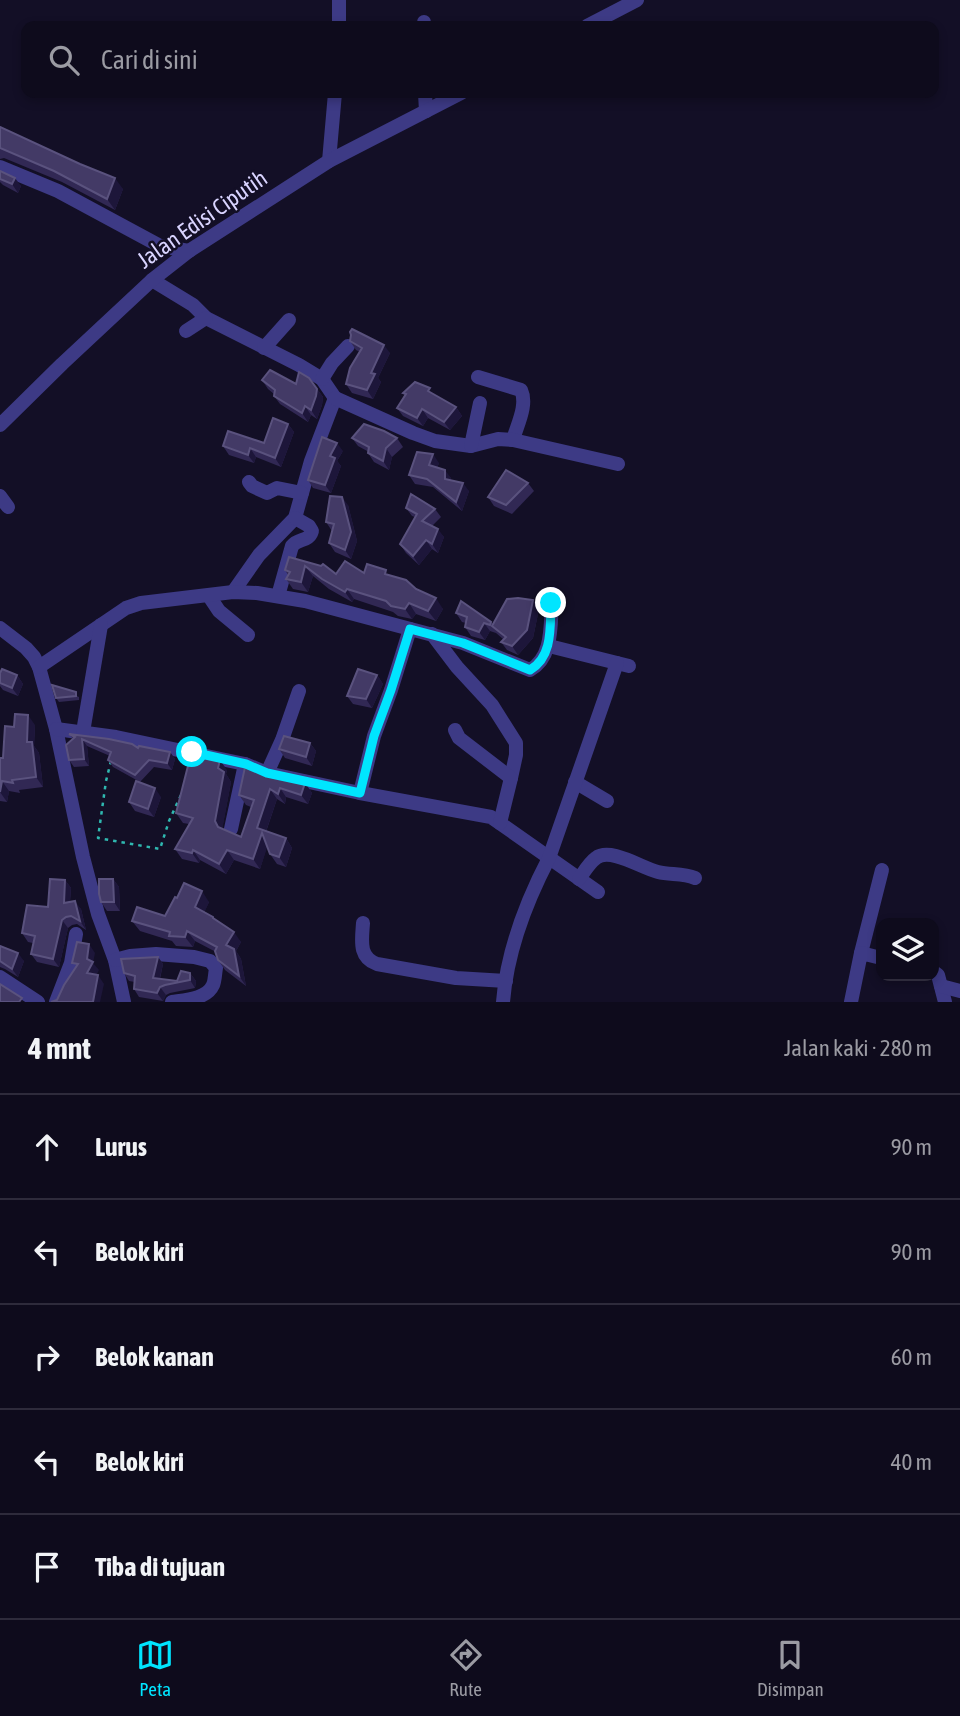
<!DOCTYPE html>
<html lang="id">
<head>
<meta charset="utf-8">
<style>
  body { margin:0; font-family:"Asap Condensed",sans-serif; background:#171425; color:#f1f3f6 }
  .controls { position:absolute; right:21px; bottom:21px; display:grid; overflow:hidden; border-radius:14px; box-shadow:0 4px 10px #0003 }
  .controls button { width:63px; height:63px; display:grid; place-items:center; padding:0; border:0; border-bottom:2px solid #2e2b3b; background:#0e0b1c; color:#f1f3f6; font:35px sans-serif }
  .stop { position:absolute; width:21px; height:21px; margin:-16px; border:5px solid #00e5ff; border-radius:50%; background:#fff }
  .stop.end { background:#00e5ff; border-color:#fff; box-shadow:0 2px 7px #0008 }
  .list { margin:0; padding:0; list-style:none }
  h2 { display:flex; justify-content:space-between; align-items:center; height:91px; margin:0; padding:0 28px; font-size:30px }
  h2 small { font-size:23px; font-weight:400; color:#9b9ba3 }
  .list li { display:grid; grid-template-columns:46px 1fr auto; gap:21px; align-items:center; box-sizing:border-box; height:105px; padding:0 28px; border-top:2px solid #2e2b3b }
  .list b { display:block; font-size:26px; white-space:nowrap }
  .list em { font-size:23px; font-style:normal; color:#9b9ba3 }
  .icon { flex:none; width:38px; height:38px; fill:none; stroke:currentColor; stroke-width:2; stroke-linecap:round; stroke-linejoin:round }
  .map { position:relative; flex:none; width:960px; height:1002px; overflow:hidden }
  .search { position:absolute; background:#0e0b1c; box-shadow:0 4px 10px #0003; left:21px; right:21px; top:21px; height:77px; display:flex; align-items:center; gap:18px; box-sizing:border-box; padding:0 24px; border-radius:14px; color:#9b9ba3; font-size:26px }
  .sheet { height:616px; background:#0e0b1c }
  nav { display:flex; justify-content:space-around; align-items:center; box-sizing:border-box; height:98px; border-top:2px solid #2e2b3b; background:#0e0b1c; font-size:19px; color:#9b9ba3 }
  nav a { display:grid; justify-items:center; gap:4px }
  nav .on { color:#00e5ff }
  .map>svg:first-child { display:block }
  .lines { fill:none; stroke-linecap:round; stroke-linejoin:round }
  .path { stroke:#2fb8b0; stroke-width:2.5; stroke-dasharray:3.5 5; stroke-linecap:butt }
  .minor { stroke:#3d3a85; stroke-width:14 }
  .wall { fill:#312854 }
  .shaded-wall { fill:#1d163a }
  .building { fill:#433a66; stroke:#5a527e; stroke-width:2 }
  .route { stroke:#00e5ff; stroke-width:9 }
  .labels { text-anchor:middle; dominant-baseline:central; stroke-width:5; stroke-linejoin:round; paint-order:stroke }
  .street-label { font-size:23px; fill:#d9d4ff; stroke:#130f26 }
</style>
</head>
<body>
<div class="map">
<svg width="960" height="1002" viewBox="0 0 960 1002">
  <rect width="100%" height="100%" fill="#130f26"/>
  <g class="lines">
    <polyline class="path" points="111,761 106,781 98,838 160,849 169,821 181,795"/>
    <g class="minor">
      <polyline points="424,22 424,26"/>
      <polyline points="339,26 339,0"/>
      <polyline points="587,26 637,0"/>
      <polyline points="425,93 426,111"/>
      <polyline points="329,161 335,93"/>
      <polyline points="0,167 58,191 160,246 189,251"/>
      <polyline points="152,280 193,305 206,318 299,365 322,379 335,398 311,461 295,518 259,555 233,592"/>
      <polyline points="186,331 206,318"/>
      <polyline points="264,348 289,320"/>
      <path d="M478,377l43,13c7,15 -4,35 -8,50"/>
      <polyline points="322,379 332,363 348,346"/>
      <polyline points="335,398 413,433 435,441 471,446 498,439 513,440 618,464"/>
      <polyline points="0,425 62,364 152,280 189,251 329,161 461,93"/>
      <polyline points="471,446 480,403"/>
      <polyline points="249,482 252,486 267,493 277,488 302,493"/>
      <polyline points="0,496 8,507"/>
      <polyline points="209,596 219,611 248,635"/>
      <path d="M278,596l14,-50c6,-8 17,-4 20,-15l-3,-5 -14,-8"/>
      <polyline points="0,628 26,648 34,657 39,667 56,729 83,857 98,914 115,960 124,1002"/>
      <polyline points="432,634 457,667 492,705 516,743 516,755 511,778"/>
      <polyline points="549,646 629,666"/>
      <path d="M39,667l87,-59 15,-5 92,-11 24,1 48,8 158,42 67,27c26,-15 19,-51 23,-76"/>
      <polyline points="56,729 116,737 192,753 245,764 267,773 360,793 491,817 598,892"/>
      <polyline points="455,730 459,738 511,778 500,823"/>
      <polyline points="83,732 101,625"/>
      <polyline points="267,773 282,740 299,691"/>
      <polyline points="575,782 607,801"/>
      <polyline points="360,793 374,736 391,690 410,629"/>
      <polyline points="231,829 245,764"/>
      <path d="M579,879c5,-7 10,-16 17,-21 14,-11 46,10 62,14 12,3 25,1 37,6"/>
      <path d="M363,923c-1,17 -5,34 14,41l79,14 50,3"/>
      <polyline points="861,953 882,870"/>
      <path d="M115,960l15,-4 26,-2 38,3 16,4 6,7c-1,5 -1,13 -3,17 -6,14 -28,15 -41,17"/>
      <polyline points="934,972 938,975 945,1002"/>
      <polyline points="0,977 38,1002"/>
      <polyline points="941,986 960,991"/>
      <polyline points="56,1002 71,963 76,934"/>
      <path d="M503,1002c4,-50 23,-100 46,-144l68,-195"/>
      <polyline points="851,1002 861,953 881,958"/>
    </g>
  </g>
  <g class="wall">
    <polygon points="0,127 123,189 115,210 62,182 4,158 0,159"/>
    <polygon points="0,171 21,186 18,193 3,185 0,182"/>
    <polygon points="351,335 390,353 378,378 381,382 373,399 352,393 346,384 360,352 356,350 350,341"/>
    <polygon points="309,378 323,397 322,405 317,419 311,415 308,422 280,404 274,396 274,394 268,389 262,380 296,384"/>
    <polygon points="403,393 435,395 456,407 462,416 450,430 428,418 423,426 403,416 397,408 405,395"/>
    <polygon points="288,424 294,432 281,467 256,457 254,463 229,455 223,446 264,443"/>
    <polygon points="352,438 397,438 403,447 392,457 389,470 374,462 368,453 369,452 358,446"/>
    <polygon points="343,451 337,461 341,466 331,493 313,488 308,480"/>
    <polygon points="439,463 437,468 451,478 451,480 469,491 462,511 433,487 415,484 409,475"/>
    <polygon points="528,483 534,491 512,514 494,506 488,497"/>
    <polygon points="348,505 357,541 351,559 335,552 329,543 332,531 326,522"/>
    <polygon points="406,508 435,509 441,517 432,526 444,537 438,553 432,549 419,565 406,553 400,544 415,517 412,516"/>
    <polygon points="289,557 336,574 364,573 389,575 416,589 443,609 436,621 416,614 412,619 398,616 393,612 354,599 352,602 329,589 313,576 308,592 293,589 286,579 288,575 285,570"/>
    <polygon points="533,600 539,609 533,638 518,655 507,650 501,642 503,639 496,633 490,631 485,640 471,636 465,627 466,623 462,622 456,613 491,622 493,624"/>
    <polygon points="0,673 17,675 23,684 18,696 3,690 0,686"/>
    <polygon points="377,675 383,684 372,708 353,704 347,696"/>
    <polygon points="52,685 79,697 79,700 59,702 56,698"/>
    <polygon points="35,725 34,746 39,753 43,787 19,790 20,793 9,791 7,802 0,801 0,758 3,758 14,727"/>
    <polygon points="69,734 138,748 170,752 175,759 172,770 154,767 140,782 113,767 108,760 110,756 87,746 89,766 74,767 69,760 73,739"/>
    <polygon points="310,743 316,751 312,766 285,758 279,749"/>
    <polygon points="227,770 226,774 231,782 222,829 241,837 251,807 246,805 239,795 258,772 305,783 312,793 308,804 286,797 285,804 277,799 266,832 286,838 292,848 286,867 277,864 270,854 267,846 260,869 234,860 226,874 200,860 199,863 182,859 175,849 189,824 183,823 176,813"/>
    <polygon points="161,797 154,817 135,811 129,802"/>
    <polygon points="113,879 119,887 120,911 107,911 101,902"/>
    <polygon points="65,880 71,888 70,902 81,909 86,930 77,924 72,925 68,928 59,967 37,962 31,954 33,943 28,942 22,933 48,907"/>
    <polygon points="177,898 209,902 204,912 213,917 241,942 236,951 241,959 246,986 225,970 218,960 216,952 195,941 193,947 176,946 172,941 140,931 132,921 165,916"/>
    <polygon points="0,946 24,961 18,977 5,969 0,967"/>
    <polygon points="158,957 163,964 160,979 177,981 190,973 196,981 195,988 170,993 166,995 163,1001 139,997 134,989 135,982 129,981 124,973"/>
  </g>
  <g class="shaded-wall">
    <polygon points="15,178 21,186 18,193 12,184"/>
    <polygon points="115,178 123,189 115,210 107,199"/>
    <polygon points="384,345 390,353 378,378 381,382 373,399 367,390 371,373"/>
    <polygon points="317,389 323,397 322,405 317,419 311,410"/>
    <polygon points="305,406 311,415 308,422 302,413"/>
    <polygon points="456,407 462,416 450,430 444,422"/>
    <polygon points="422,409 428,418 423,426 417,418"/>
    <polygon points="288,424 294,432 281,467 275,458"/>
    <polygon points="337,443 343,451 337,461 341,466 331,493 325,485 330,456"/>
    <polygon points="250,448 256,457 254,463 248,455"/>
    <polygon points="386,448 392,457 389,470 383,461"/>
    <polygon points="433,454 439,463 435,474 429,465"/>
    <polygon points="445,470 451,478 451,488 445,479"/>
    <polygon points="463,483 469,491 462,511 456,502"/>
    <polygon points="342,497 348,505 357,541 351,559 345,550"/>
    <polygon points="438,529 444,537 438,553 432,544"/>
    <polygon points="426,540 432,549 419,565 413,556"/>
    <polygon points="305,566 313,576 308,592 301,582"/>
    <polygon points="347,589 354,599 352,602 345,592"/>
    <polygon points="436,598 443,609 436,621 428,611"/>
    <polygon points="533,600 539,609 533,638 518,655 512,646"/>
    <polygon points="409,603 416,614 412,619 405,609"/>
    <polygon points="484,623 490,631 485,640 479,632"/>
    <polygon points="17,675 23,684 18,696 12,688"/>
    <polygon points="377,675 383,684 372,708 366,699"/>
    <polygon points="28,715 35,725 34,746 39,753 43,787 36,777 27,742"/>
    <polygon points="82,739 87,746 89,766 84,759"/>
    <polygon points="310,743 316,751 312,766 306,757"/>
    <polygon points="170,752 175,759 172,770 167,763"/>
    <polygon points="220,760 227,770 226,774 231,782 222,831 215,821 218,768"/>
    <polygon points="2,781 9,791 7,802 0,792"/>
    <polygon points="305,783 312,793 308,804 301,795"/>
    <polygon points="155,788 161,797 154,817 148,809"/>
    <polygon points="280,788 286,797 285,804 278,794"/>
    <polygon points="270,789 277,799 264,837 269,842 260,869 253,859 257,828"/>
    <polygon points="286,838 292,848 286,867 279,857"/>
    <polygon points="193,850 200,860 199,863 192,853"/>
    <polygon points="227,850 234,860 226,874 219,864"/>
    <polygon points="113,879 119,887 120,911 114,902"/>
    <polygon points="65,880 71,888 69,912 64,903"/>
    <polygon points="202,891 209,902 202,918 195,907"/>
    <polygon points="75,901 81,909 86,930 80,921"/>
    <polygon points="62,920 68,928 59,967 53,959"/>
    <polygon points="187,931 195,941 193,947 185,937"/>
    <polygon points="234,932 241,942 236,951 241,959 246,986 239,976 226,945"/>
    <polygon points="89,944 95,953 93,963 99,970 93,982 87,973 87,959"/>
    <polygon points="18,953 24,961 18,977 12,969"/>
    <polygon points="158,957 163,964 158,986 153,978"/>
    <polygon points="190,973 196,981 195,988 190,980"/>
    <polygon points="98,975 104,984 100,1002 93,1002"/>
    <polygon points="160,987 166,995 163,1001 157,993"/>
  </g>
  <g class="building">
    <polygon points="0,127 80,164 115,178 107,199 54,171 0,148"/>
    <polygon points="0,171 15,178 12,184 0,179"/>
    <polygon points="352,329 384,345 371,373 375,374 367,390 346,384 350,368 362,348 350,341 351,335 350,332"/>
    <polygon points="270,370 296,384 299,372 309,378 317,389 316,396 311,410 305,406 302,413 274,396 275,390 262,380"/>
    <polygon points="415,382 430,388 428,391 456,407 444,422 422,409 417,418 397,408 406,394 403,393"/>
    <polygon points="273,418 288,424 275,458 250,448 248,455 223,446 228,431 264,443"/>
    <polygon points="364,424 384,431 397,438 386,448 383,461 368,453 369,447 352,438"/>
    <polygon points="322,437 337,443 330,456 335,458 325,485 308,480"/>
    <polygon points="417,452 433,454 429,465 445,470 445,479 463,483 456,502 427,479 409,475"/>
    <polygon points="506,470 528,483 506,505 488,497"/>
    <polygon points="411,494 435,509 422,521 438,529 432,544 426,540 413,556 400,544 417,514 406,508"/>
    <polygon points="330,496 342,497 351,532 345,550 329,543 334,524 326,522"/>
    <polygon points="289,557 321,566 323,564 336,574 345,561 364,573 367,564 386,570 385,574 406,580 416,589 436,598 428,611 409,603 405,609 391,606 386,601 347,589 345,592 322,579 305,566 301,582 286,579 290,572 285,570"/>
    <polygon points="518,598 533,600 527,630 512,646 501,642 506,637 492,626 507,599"/>
    <polygon points="461,601 491,622 490,625 484,623 479,632 465,627 467,617 456,613"/>
    <polygon points="2,669 17,675 12,688 0,683 0,673"/>
    <polygon points="358,669 377,675 366,699 347,696"/>
    <polygon points="52,685 76,692 76,696 56,698"/>
    <polygon points="15,714 28,715 27,742 32,742 36,777 12,780 13,783 2,781 0,792 0,758 3,758 5,726 14,727"/>
    <polygon points="69,734 109,739 132,744 138,748 139,746 170,752 167,763 149,760 135,775 108,760 111,752 82,739 84,759 69,760 66,745 75,737"/>
    <polygon points="284,736 310,743 306,757 279,749"/>
    <polygon points="191,754 220,760 218,768 224,772 215,821 218,827 241,837 254,800 239,795 245,767 258,772 305,783 301,795 280,788 278,794 270,789 257,828 286,838 279,857 270,854 262,833 253,859 227,850 219,864 193,850 192,853 175,849 193,818 176,813"/>
    <polygon points="136,781 155,788 148,809 129,802"/>
    <polygon points="50,879 65,880 64,903 75,901 80,921 71,916 66,917 62,920 53,959 31,954 35,936 22,933 27,905 48,907"/>
    <polygon points="99,879 113,879 114,902 101,902 99,894"/>
    <polygon points="184,883 202,891 195,907 213,917 213,918 234,932 226,945 234,949 239,976 218,960 215,951 217,947 187,931 185,937 169,936 170,932 132,921 137,907 165,916 175,897 177,898"/>
    <polygon points="77,942 89,944 87,959 93,962 87,973 98,975 93,1002 51,1002 57,1000 64,985 78,964 72,963"/>
    <polygon points="0,946 18,953 12,969 0,961"/>
    <polygon points="158,957 153,978 177,981 181,971 190,973 190,980 165,985 160,987 157,993 134,989 135,976 124,973 121,959"/>
    <polygon points="0,984 22,998 19,1002 0,1002"/>
  </g>
  <g class="lines">
    <path class="route" d="M192,752l54,12 21,9 93,20 14,-57 17,-46 19,-61 53,14 67,27c23,-13 20,-43 21,-67"/>
  </g>
  <g class="labels">
    <g class="street-label">
      <text transform="translate(202 219) rotate(-35)">Jalan Edisi Ciputih</text>
    </g>
  </g>
</svg>
<div class="controls">
<button><svg class="icon" aria-label="layers" viewBox="0 0 24 24"><path d="M12 4l9 5-9 5-9-5zM3 14l9 5 9-5"/></svg></button>
</div>
<div class="stop" style="left:192px;top:752px"></div>
<div class="stop end" style="left:551px;top:603px"></div>
<div class="search"><svg class="icon" aria-label="search" viewBox="0 0 24 24"><circle cx="10" cy="10" r="6"/><path d="M15 15l6 6"/></svg>Cari di sini</div>
</div>
<section class="sheet">
<h2>4 mnt<small>Jalan kaki · 280 m</small></h2>
<ul class="list">
<li><svg class="icon" aria-label="ahead" viewBox="0 0 24 24"><path d="M12 20V5M6 11l6-6 6 6"/></svg><div><b>Lurus</b></div><em>90 m</em></li>
<li><svg class="icon" aria-label="left" viewBox="0 0 24 24"><path d="M17 20v-9H6M10 6l-5 5 5 5"/></svg><div><b>Belok kiri</b></div><em>90 m</em></li>
<li><svg class="icon" aria-label="right" viewBox="0 0 24 24"><path d="M7 20v-9h11M14 6l5 5-5 5"/></svg><div><b>Belok kanan</b></div><em>60 m</em></li>
<li><svg class="icon" aria-label="left" viewBox="0 0 24 24"><path d="M17 20v-9H6M10 6l-5 5 5 5"/></svg><div><b>Belok kiri</b></div><em>40 m</em></li>
<li><svg class="icon" aria-label="arrive" viewBox="0 0 24 24"><path d="M6 21V4h12l-3 4 3 4H6"/></svg><div><b>Tiba di tujuan</b></div></li>
</ul>
</section>
<nav>
<a class="on"><svg class="icon" aria-label="map" viewBox="0 0 24 24"><path d="M3 6l6-2 6 2 6-2v14l-6 2-6-2-6 2zM9 4v14M15 6v14"/></svg>Peta</a>
<a><svg class="icon" aria-label="directions" viewBox="0 0 24 24"><path d="M12 3l9 9-9 9-9-9zM9 14v-3h6M13 9l2 2-2 2"/></svg>Rute</a>
<a><svg class="icon" aria-label="saved" viewBox="0 0 24 24"><path d="M7 4h10v16l-5-4-5 4z"/></svg>Disimpan</a>
</nav>
</body>
</html>
